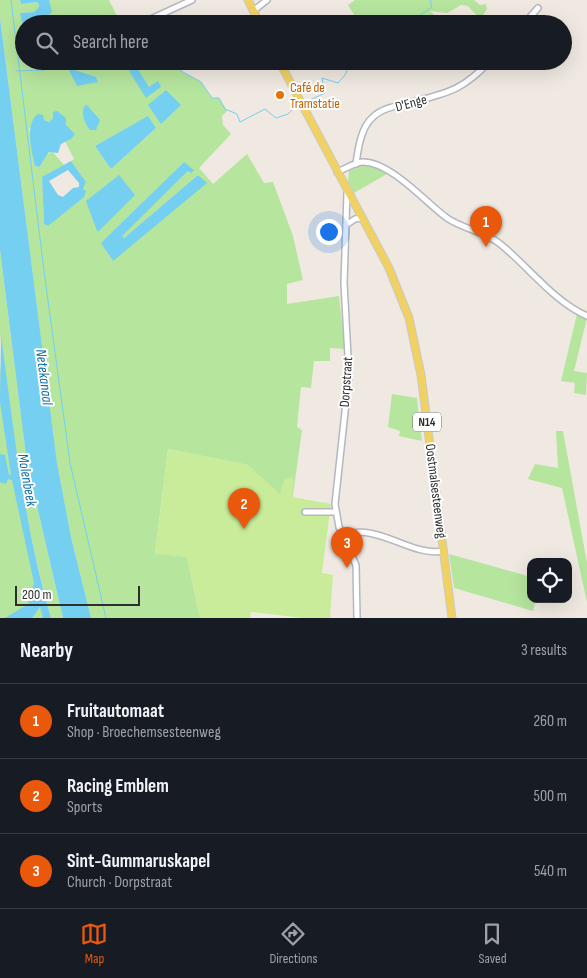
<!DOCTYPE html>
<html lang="en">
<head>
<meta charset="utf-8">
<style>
  body { margin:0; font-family:"Sofia Sans Condensed",sans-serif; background:#242831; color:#f1f3f6 }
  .controls { position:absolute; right:15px; bottom:15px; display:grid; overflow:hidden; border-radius:10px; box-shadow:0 5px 20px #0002 }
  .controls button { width:45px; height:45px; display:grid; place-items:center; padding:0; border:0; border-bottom:1px solid #363941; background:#171b24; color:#f1f3f6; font:25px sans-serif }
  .scale { position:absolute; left:15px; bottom:12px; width:125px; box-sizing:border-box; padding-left:5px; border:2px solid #2e2e2e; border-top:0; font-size:14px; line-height:18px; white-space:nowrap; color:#2e2e2e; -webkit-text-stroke:4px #fff; paint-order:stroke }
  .you { position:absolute; left:328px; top:231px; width:18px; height:18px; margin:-12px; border:4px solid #fff; border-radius:50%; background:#1a73e8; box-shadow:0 0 0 8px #1a73e833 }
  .badge { display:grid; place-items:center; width:32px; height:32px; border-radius:50%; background:#ea580c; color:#fff; font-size:16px; font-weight:700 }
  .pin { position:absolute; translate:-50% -41px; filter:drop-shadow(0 1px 2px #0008) }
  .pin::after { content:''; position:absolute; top:26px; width:18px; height:15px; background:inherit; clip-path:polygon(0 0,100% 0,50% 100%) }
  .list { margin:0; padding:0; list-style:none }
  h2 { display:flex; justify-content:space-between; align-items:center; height:65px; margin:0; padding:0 20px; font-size:21px }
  h2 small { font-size:16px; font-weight:400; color:#9ea1a6 }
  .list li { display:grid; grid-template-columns:32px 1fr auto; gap:15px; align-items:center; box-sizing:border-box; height:75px; padding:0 20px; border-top:1px solid #363941 }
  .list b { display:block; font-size:19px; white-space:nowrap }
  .list p { margin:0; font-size:16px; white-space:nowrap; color:#9ea1a6 }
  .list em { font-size:16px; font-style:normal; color:#9ea1a6 }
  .icon { flex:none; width:28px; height:28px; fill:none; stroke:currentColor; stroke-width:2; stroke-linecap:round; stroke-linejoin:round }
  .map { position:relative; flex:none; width:587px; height:618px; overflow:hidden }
  .search { position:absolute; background:#171b24; box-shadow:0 5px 20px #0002; left:15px; right:15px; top:15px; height:55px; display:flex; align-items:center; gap:12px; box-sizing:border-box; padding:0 18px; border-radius:28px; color:#9ea1a6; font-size:19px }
  .sheet { height:290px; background:#171b24 }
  nav { display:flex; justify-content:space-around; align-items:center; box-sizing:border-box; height:70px; border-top:1px solid #363941; background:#171b24; font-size:14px; color:#9ea1a6 }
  nav a { display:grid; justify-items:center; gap:2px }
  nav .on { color:#ea580c }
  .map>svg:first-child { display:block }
  .green { fill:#b6e59e; fill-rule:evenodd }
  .pitch { fill:#c9ec9a }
  .water { fill:#75cff0; fill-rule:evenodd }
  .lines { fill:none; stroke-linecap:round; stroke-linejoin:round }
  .stream { stroke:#75cff0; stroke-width:1 }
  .minor-casing { stroke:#b4b7c1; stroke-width:8 }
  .major-casing { stroke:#c9c9c9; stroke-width:9 }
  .minor { stroke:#fff; stroke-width:5 }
  .major { stroke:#f2d163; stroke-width:7 }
  .food-dot { fill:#e8710a; stroke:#fff; stroke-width:2 }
  .labels { text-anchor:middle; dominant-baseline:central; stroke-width:4; stroke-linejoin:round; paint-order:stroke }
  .shield { fill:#fff; stroke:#6d6d6d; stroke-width:1 }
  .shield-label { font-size:12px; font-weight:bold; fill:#2e2e2e }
  .food-label { font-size:14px; fill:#c56008; stroke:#fff; text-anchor:start }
  .street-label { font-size:14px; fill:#2e2e2e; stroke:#fff }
  .water-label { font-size:15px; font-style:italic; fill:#0d6fa3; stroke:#fff }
</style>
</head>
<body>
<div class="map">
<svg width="587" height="618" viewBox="0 0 587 618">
  <rect width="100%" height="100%" fill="#efe9e1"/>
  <g class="green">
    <path d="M0,0h20l1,4 17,-2 1,5 -5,5 -14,1 2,11 29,-12 -2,-12h60l12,24h-97v37l140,1 37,20 11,16h7l8,13 -5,5 1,9 8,9 -32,34 14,16 34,-30 17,29 9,-1 20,54 10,44 -16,4v20l52,-8 6,53 -15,-1v13h-16l-3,27 -10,-1 -4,40 5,3 -10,72 -9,-1 -35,-36 -80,-16 -13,104 32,4 13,61h-109l-20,-81 -14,-73 -57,-446zM53,112l13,6v7l5,14 -6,2 9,18 -3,2 15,21 -3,7 -35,37 -4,-2 -2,-46 22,-13 -12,-14 -9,7 -4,9 -4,-1 -6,-38 15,-8 5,2 4,-4zM148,117l8,11 -45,41 -16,-23zM184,162l9,9h-5l-67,65 3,2 74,-63 8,8 -94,77 -10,-17z"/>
    <polygon points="355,0 474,0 480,5 486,4 487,9 483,15 486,21 482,21 468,6 461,5 447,13 430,11 440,20 439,23 433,22 426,15 418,22 420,24 360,24 348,5"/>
    <polygon points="362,165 377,168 387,174 354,193 348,182 349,171"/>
    <path d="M0,250l27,213 36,155h-12c-26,-93 -40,-188 -51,-284 0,-27 0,-56 0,-84z"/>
    <polygon points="577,314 587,318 574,371 587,373 586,395 574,393 575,383 561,381"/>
    <polygon points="0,366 15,480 47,618 0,618"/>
    <polygon points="392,394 417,398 422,441 399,436 400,431 388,427"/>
    <polygon points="556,431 563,431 587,563 587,602 562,488 528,479 535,464 558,468"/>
    <polygon points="449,554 531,577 531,599 536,599 533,611 454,588"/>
  </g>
  <polygon class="pitch" points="168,449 248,465 280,494 284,480 291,477 294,480 292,497 331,504 322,573 333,575 330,618 304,618 251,612 250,618 200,618 187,557 155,554"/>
  <g class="water">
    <path d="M20,0h29l3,12c-8,9 -19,10 -30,12l-2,-11 14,-1 5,-5 -1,-5 -17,2z"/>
    <polygon points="0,18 57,463 71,537 91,618 63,618 27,463 0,250"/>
    <polygon points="68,68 96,77 98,82 77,86"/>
    <polygon points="137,68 149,87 158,81 161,87 146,98 129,71"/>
    <polygon points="166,90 181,105 161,124 148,105"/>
    <path d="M85,105h2l13,15 -4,10h-6c-5,-6 -10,-17 -5,-25z"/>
    <path d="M57,111l9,7v7l9,9 -4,5 -10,5 -3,9 -9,-1 -10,15 -4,-1c-3,-15 -11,-42 3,-52l5,1 1,5 5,2 4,-4v-6z"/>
    <polygon points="148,116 156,128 111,169 95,146"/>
    <path d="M71,161l15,21 -3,7 3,2 -2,6 -36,29 -4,-2 -2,-47zM68,170l11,13v4l-6,1 -10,9 -5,-2 -9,-14z"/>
    <polygon points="184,162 194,170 191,173 188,171 122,236 124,238 198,175 207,183 113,261 101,243"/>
    <polygon points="119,175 135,195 99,231 97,231 86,201"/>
    <path d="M1,336c13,95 23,190 50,282h-8l-3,-11 -8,11h-27l23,-14 6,-21 -22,-103 -4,-1 -2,5 -6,-2v-28l5,1 4,20h2l-11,-73z"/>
  </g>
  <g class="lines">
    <g class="stream">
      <polyline points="11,0 44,271 70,463 106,618"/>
      <polyline points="407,24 432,7 430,0"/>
      <polyline points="103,61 119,61"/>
      <polyline points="141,61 154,64 164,62 174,67 201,82 212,98 219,98 225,109 237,114 240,122 265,109 276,118 288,114 294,108"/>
      <polyline points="16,71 44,70 57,61"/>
      <polyline points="308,101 325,93 322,78 338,83 345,75 351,61"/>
    </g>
    <defs>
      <g id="minor">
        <polyline points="253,11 267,0"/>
        <polyline points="140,24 192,0"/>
        <polyline points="524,24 538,8"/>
        <path d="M356,164c2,-15 5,-37 17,-47 9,-9 24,-11 36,-14 38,-10 53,-12 81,-42"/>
        <path d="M337,172c8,-3 17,-9 25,-10 28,-1 64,41 85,56 16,11 36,13 52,25 29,23 54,58 88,73"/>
        <polyline points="347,193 344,283 349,375 335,504 339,527 356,565 357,618"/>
        <polyline points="346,225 355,219 361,218"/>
        <polyline points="305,512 335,512"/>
        <path d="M343,536c33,-15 67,21 100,15"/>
      </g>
      <g id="major">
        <polyline points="248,0 260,24"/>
        <polyline points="279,61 389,268 409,318 421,375 452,618"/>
      </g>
    </defs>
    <use href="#minor" class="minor-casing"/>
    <use href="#major" class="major-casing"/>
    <use href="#minor" class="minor"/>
    <use href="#major" class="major"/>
  </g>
  <circle class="food-dot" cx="280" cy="95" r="5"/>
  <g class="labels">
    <rect class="shield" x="413" y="412.5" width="28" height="19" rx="4"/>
    <g class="shield-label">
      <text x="427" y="422">N14</text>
    </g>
    <g class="food-label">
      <text x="290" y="87">Café de<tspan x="290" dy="16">Tramstatie</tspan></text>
    </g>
    <g class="street-label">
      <text transform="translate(411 103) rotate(-15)">D'Enge</text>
      <text transform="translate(346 382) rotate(-86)">Dorpstraat</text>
      <text transform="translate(436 491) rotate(83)">Oostmalsesteenweg</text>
    </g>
    <g class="water-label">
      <text transform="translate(44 377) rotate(83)">Netekanaal</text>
      <text transform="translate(27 480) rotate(80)">Molenbeek</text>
    </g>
  </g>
</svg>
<div class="controls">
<button><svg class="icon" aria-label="locate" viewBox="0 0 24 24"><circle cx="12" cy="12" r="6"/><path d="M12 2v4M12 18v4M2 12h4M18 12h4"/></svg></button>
</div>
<div class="scale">200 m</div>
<div class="you"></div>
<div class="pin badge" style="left:486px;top:247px">1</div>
<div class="pin badge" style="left:244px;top:529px">2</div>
<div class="pin badge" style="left:347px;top:568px">3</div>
<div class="search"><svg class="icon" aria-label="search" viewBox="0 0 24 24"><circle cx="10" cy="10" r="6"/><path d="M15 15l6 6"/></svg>Search here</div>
</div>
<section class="sheet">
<h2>Nearby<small>3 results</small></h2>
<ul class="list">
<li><span class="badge">1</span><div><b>Fruitautomaat</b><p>Shop · Broechemsesteenweg</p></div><em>260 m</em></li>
<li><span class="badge">2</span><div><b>Racing Emblem</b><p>Sports</p></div><em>500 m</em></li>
<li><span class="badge">3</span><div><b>Sint-Gummaruskapel</b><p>Church · Dorpstraat</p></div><em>540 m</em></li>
</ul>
</section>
<nav>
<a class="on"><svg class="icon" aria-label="map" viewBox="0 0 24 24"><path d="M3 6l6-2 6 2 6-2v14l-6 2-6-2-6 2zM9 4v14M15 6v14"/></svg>Map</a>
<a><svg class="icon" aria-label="directions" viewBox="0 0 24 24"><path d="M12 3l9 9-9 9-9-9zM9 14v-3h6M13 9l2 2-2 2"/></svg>Directions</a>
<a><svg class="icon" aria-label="saved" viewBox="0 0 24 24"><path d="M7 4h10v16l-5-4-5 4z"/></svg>Saved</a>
</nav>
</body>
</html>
